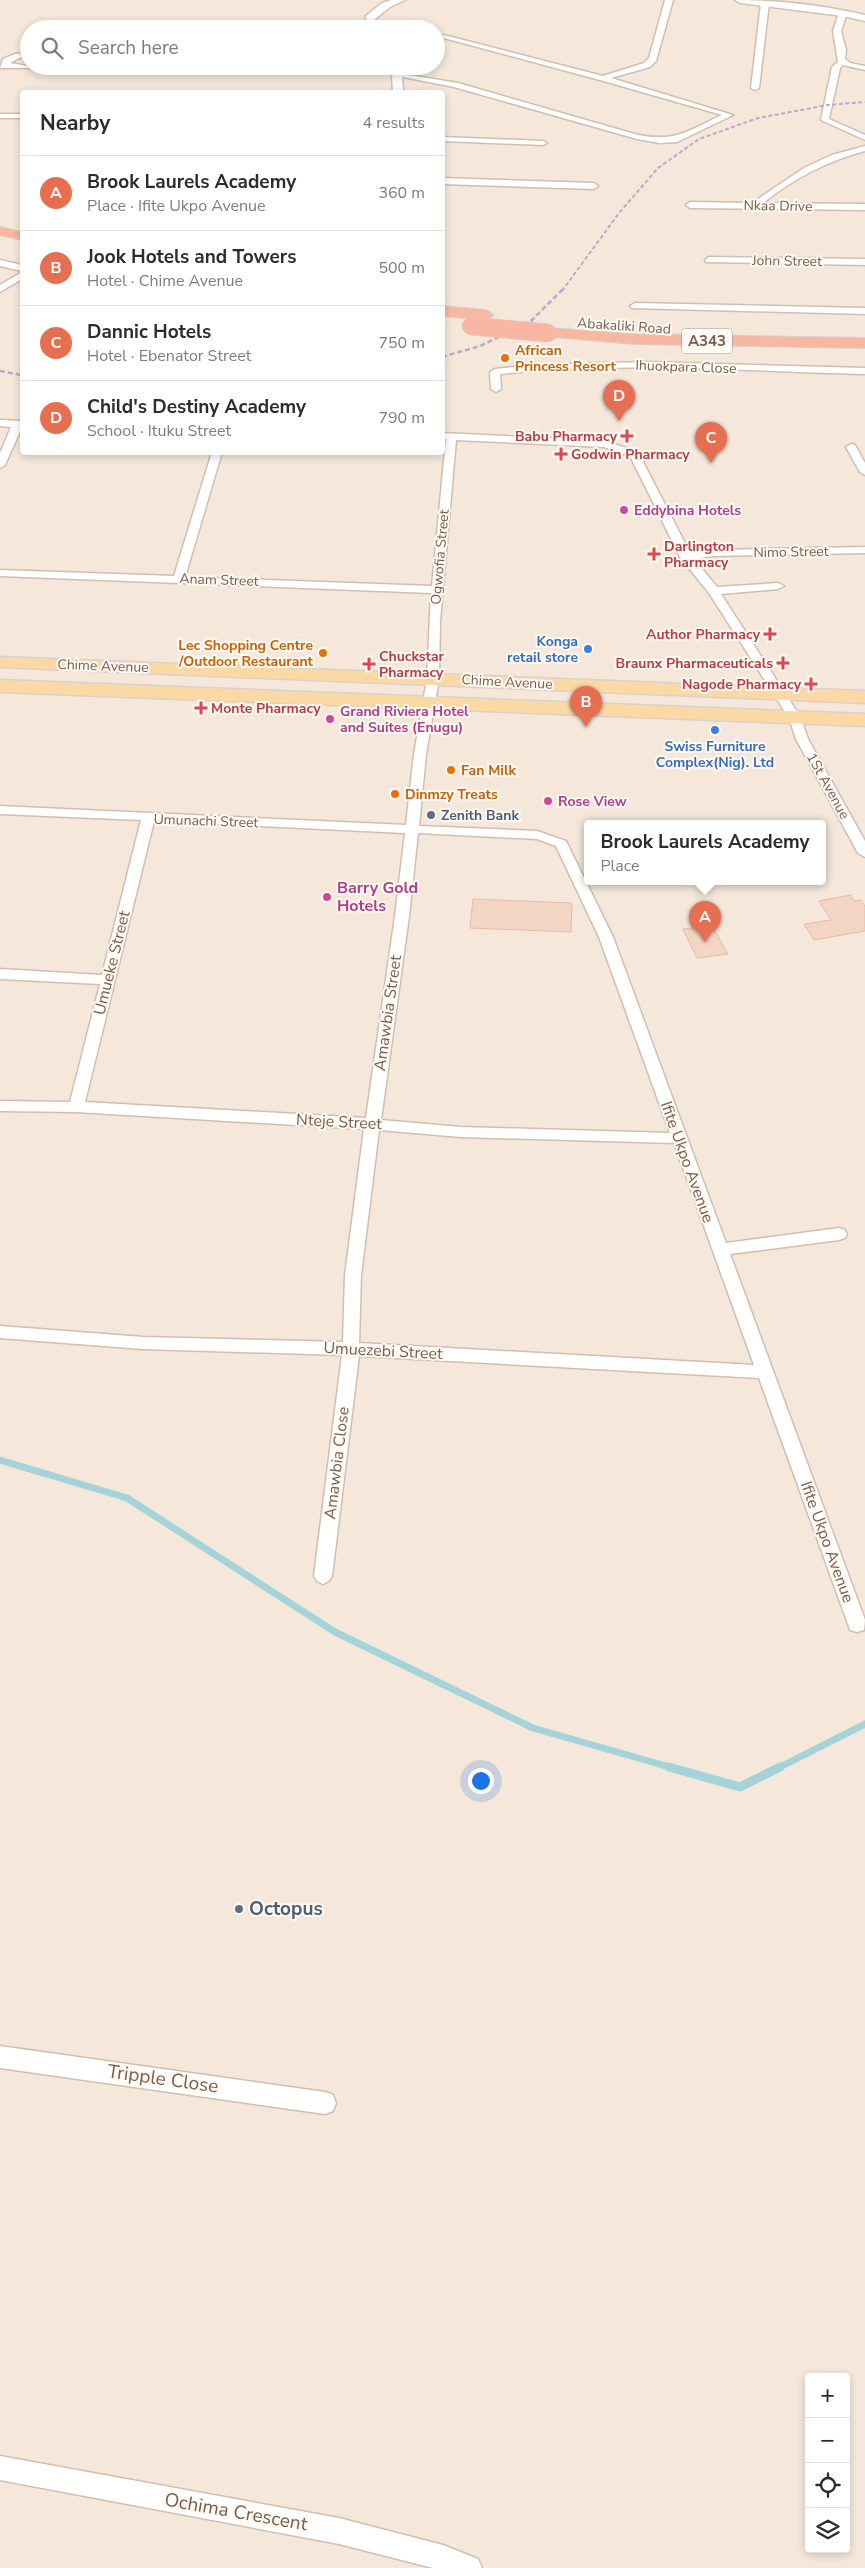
<!DOCTYPE html>
<html lang="en">
<head>
<meta charset="utf-8">
<style>
  body { margin:0; font-family:"Nunito Sans",sans-serif; background:#f2f2f3; color:#2b2b33 }
  .controls { position:absolute; right:15px; bottom:15px; display:grid; overflow:hidden; border-radius:5px; box-shadow:0 2px 8px #0003 }
  .controls button { width:45px; height:45px; display:grid; place-items:center; padding:0; border:0; border-bottom:1px solid #e1e1e2; background:#fff; color:#2b2b33; font:25px sans-serif }
  .you { position:absolute; left:480px; top:1780px; width:18px; height:18px; margin:-12px; border:4px solid #fff; border-radius:50%; background:#1a73e8; box-shadow:0 0 0 8px #1a73e833 }
  .badge { display:grid; place-items:center; width:32px; height:32px; border-radius:50%; background:#e76f51; color:#fff; font-size:16px; font-weight:700 }
  .pin { position:absolute; translate:-50% -41px; filter:drop-shadow(0 1px 2px #0008) }
  .pin::after { content:''; position:absolute; top:26px; width:18px; height:15px; background:inherit; clip-path:polygon(0 0,100% 0,50% 100%) }
  .popup { position:absolute; left:584px; top:820px; width:242px; height:65px; box-sizing:border-box; display:grid; place-content:center; border-radius:5px; background:#fff; filter:drop-shadow(0 1px 4px #0005); font-size:16px; white-space:nowrap; color:#7c7c81 }
  .popup b { font-size:19px; color:#2b2b33 }
  .popup::after { content:''; position:absolute; left:50%; top:100%; margin-left:-10px; border:10px solid transparent; border-top-color:#fff }
  .list { margin:0; padding:0; list-style:none }
  h2 { display:flex; justify-content:space-between; align-items:center; height:65px; margin:0; padding:0 20px; font-size:21px }
  h2 small { font-size:16px; font-weight:400; color:#7c7c81 }
  .list li { display:grid; grid-template-columns:32px 1fr auto; gap:15px; align-items:center; box-sizing:border-box; height:75px; padding:0 20px; border-top:1px solid #e1e1e2 }
  .list b { display:block; font-size:19px; white-space:nowrap }
  .list p { margin:0; font-size:16px; white-space:nowrap; color:#7c7c81 }
  .list em { font-size:16px; font-style:normal; color:#7c7c81 }
  .icon { flex:none; width:28px; height:28px; fill:none; stroke:currentColor; stroke-width:2; stroke-linecap:round; stroke-linejoin:round }
  .map { position:relative; flex:none; width:865px; height:2568px; overflow:hidden }
  .search { position:absolute; background:#fff; box-shadow:0 2px 8px #0003; left:20px; top:20px; width:425px; height:55px; display:flex; align-items:center; gap:12px; box-sizing:border-box; padding:0 18px; border-radius:28px; color:#7c7c81; font-size:19px }
  .panel { position:absolute; background:#fff; box-shadow:0 2px 8px #0003; left:20px; top:90px; width:425px; height:365px; border-radius:5px }
  .map>svg:first-child { display:block }
  .residential { fill:#f5e8da; fill-rule:evenodd }
  .lines { fill:none; stroke-linecap:round; stroke-linejoin:round }
  .stream-far1 { stroke:#a5d3da; stroke-width:7 }
  .stream { stroke:#a5d3da; stroke-width:9 }
  .building { fill:#f3d5c3; stroke:#e6bba3 }
  .street-casing { stroke:#d1beb0; stroke-width:3 }
  .secondary-casing { stroke:#d6c0b0; stroke-width:3 }
  .primary-casing { stroke:#dad1cd; stroke-width:3 }
  .highway-casing { stroke:#dad1cd; stroke-width:2 }
  .street { fill:#fff; fill-rule:evenodd }
  .secondary { fill:#fff; fill-rule:evenodd }
  .primary { fill:#fbd9a5; fill-rule:evenodd }
  .highway { fill:#f7b7a3; fill-rule:evenodd }
  .rail-far1 { stroke:#b9a8c9; stroke-width:2; stroke-dasharray:4 2.5; stroke-linecap:butt }
  .rail { stroke:#b9a8c9; stroke-width:2.5; stroke-dasharray:5 3; stroke-linecap:butt }
  .highway-bridge-casing { stroke:#dad1cd; stroke-width:19; stroke-linecap:butt }
  .highway-bridge { stroke:#f7b7a3; stroke-width:18 }
  .food-dot { fill:#e8710a; stroke:#fffaf3; stroke-width:2 }
  .health-dot { fill:#e0444e; stroke:#fffaf3; stroke-width:2 }
  .hotel-dot { fill:#d1479c; stroke:#fffaf3; stroke-width:2 }
  .shop-dot { fill:#3f7fe0; stroke:#fffaf3; stroke-width:2 }
  .service-dot { fill:#5c6f8a; stroke:#fffaf3; stroke-width:2 }
  .labels { text-anchor:middle; dominant-baseline:central; stroke-width:4; stroke-linejoin:round; paint-order:stroke }
  .far-street-label { font-size:14px; fill:#7a5c4d; stroke:#fffaf3 }
  .far-food-label { font-size:14px; font-weight:bold; fill:#c56008; stroke:#fffaf3; text-anchor:start }
  .far-health-label { font-size:14px; font-weight:bold; fill:#be3a42; stroke:#fffaf3; text-anchor:end }
  .far-hotel-label { font-size:14px; font-weight:bold; fill:#b23c85; stroke:#fffaf3; text-anchor:start }
  .far-shop-label { font-size:14px; font-weight:bold; fill:#366cbe; stroke:#fffaf3; text-anchor:end }
  .far-service-label { font-size:14px; font-weight:bold; fill:#4e5e75; stroke:#fffaf3; text-anchor:start }
  .shield { fill:#fffaf3; stroke:#a28b7f; stroke-width:1 }
  .shield-label { font-size:15px; font-weight:bold; fill:#7a5c4d }
  .hotel-label { font-size:16px; font-weight:bold; fill:#b23c85; stroke:#fffaf3; text-anchor:start }
  .street-label { font-size:16px; fill:#7a5c4d; stroke:#fffaf3 }
  .near-service-label { font-size:19px; font-weight:bold; fill:#4e5e75; stroke:#fffaf3; text-anchor:start }
  .near-street-label { font-size:19px; fill:#7a5c4d; stroke:#fffaf3 }
</style>
</head>
<body>
<div class="map">
<svg width="865" height="2568" viewBox="0 0 865 2568">
  <rect width="100%" height="100%" fill="#fdf6ec"/>
  <path class="residential" d="M0,0h865v2568h-865zM29,29h407v37h-407zM22,92h420v360h-420zM588,823h234v58h-234zM809,2377h37v172h-37z"/>
  <g class="lines">
    <g class="stream-far1">
      <polyline points="0,1460 127,1498 335,1632 533,1728 673,1768"/>
      <polyline points="778,1768 865,1724"/>
    </g>
    <polyline class="stream" points="669,1767 740,1787 780,1767"/>
  </g>
  <g class="building">
    <polygon points="851,895 854,901 861,900 865,906 865,931 814,940 804,924 831,920 819,901"/>
    <polygon points="473,899 572,903 571,932 470,928"/>
    <polygon points="712,926 728,954 697,958 683,929"/>
  </g>
  <g class="lines">
    <defs>
      <g id="street">
        <path d="M665,0h8l-17,61 -6,6 -39,11 122,37 -56,27 -17,1 -23,-4 -183,-52 -61,-12 4,-2 61,10 180,52c39,7 49,-4 84,-20l-122,-35 -160,-43 4,-2 159,41 41,-13 5,-5z"/>
        <polygon points="765,1 769,3 759,88 755,90 751,88 761,3"/>
        <polygon points="843,11 847,13 841,31 846,50 845,59 850,63 865,66 865,70 843,65 840,68 829,119 865,135 865,140 821,120 832,67 838,62 833,31 839,13"/>
        <polygon points="29,53 29,57 19,58 10,63 39,68 0,68 3,59 15,54"/>
        <rect x="0" y="114" width="22" height="4"/>
        <polygon points="442,137 543,141 547,143 543,145 442,141"/>
        <path d="M865,146v5c-38,10 -72,28 -102,52l102,1v6l-175,-2 -4,-3 4,-3 62,1 52,-35 28,-13z"/>
        <polygon points="442,178 594,183 598,186 594,189 442,184"/>
        <polygon points="709,257 865,259 865,265 706,262 705,260"/>
        <polygon points="0,260 22,265 22,271 0,266"/>
        <polygon points="22,272 22,279 0,292 0,285"/>
        <polygon points="635,303 865,308 865,314 632,308 630,306"/>
        <path d="M647,362l218,6v6c-121,-3 -244,-13 -365,0l1,15 -5,3 -5,-3 -1,-17 5,-3 37,-4z"/>
        <polygon points="0,420 22,421 22,427 5,465 0,468 0,453 11,427 0,426"/>
        <path d="M442,433l163,8 33,11 52,101 23,-3 152,-3v6l-152,3 -19,3 23,28 61,-4 6,3 -6,3 -57,5 80,124 7,21 57,102v16l-7,-4 -62,-114 -7,-21 -80,-125 -29,-36 -50,-101 -26,-9 -148,-7 -16,181 -1,58 -13,75 -7,72 118,5 29,10 47,96 113,306 113,-15 6,2 2,4 -2,4 -6,2 -109,14 135,366 -1,10 -7,2 -7,-2 -2,-6 -89,-246 -400,-22 -27,220 -3,5 -6,3 -6,-3 -3,-5 28,-221 -199,-6 -143,-11v-12l143,11 200,5 2,-67 19,-146 -288,-17 -76,-1v-10l70,1 30,-118 -100,-5v-10l102,6 39,-155 -141,-6v-8l406,19 8,-71 13,-75 4,-86 -431,-17v-6l174,6 38,-124h10l-37,125 247,9 14,-147h-4zM154,821l251,12 -10,83 -29,202 -281,-16zM418,833l119,6 19,7 43,91 71,196 -209,-6 -80,-7 28,-204zM379,1130l82,7 213,6 80,222 -395,-22 2,-68z"/>
        <polygon points="851,444 855,445 865,463 865,475 860,472 846,447"/>
        <polygon points="0,2046 325,2092 333,2095 336,2103 333,2111 325,2114 0,2068"/>
        <polygon points="0,2456 339,2518 443,2545 478,2559 482,2568 433,2568 339,2544 0,2480"/>
      </g>
      <g id="secondary">
        <polygon points="391,0 405,0 390,7 375,19 377,29 367,29 366,16 382,3"/>
        <path d="M735,0c43,0 88,5 130,15v6l-22,-5 -103,-13z"/>
        <polygon points="386,66 396,66 402,75 403,92 393,92 392,75"/>
      </g>
      <g id="primary">
        <polygon points="0,657 865,691 865,703 0,667"/>
        <polygon points="0,680 865,714 865,726 0,692"/>
      </g>
      <g id="highway">
        <polygon points="0,227 22,232 22,240 0,235"/>
        <polygon points="442,306 486,310 494,315 486,320 442,316"/>
        <polygon points="548,328 634,334 865,338 865,348 634,344 542,336 540,333 542,330"/>
      </g>
    </defs>
    <use href="#street" class="street-casing"/>
    <use href="#secondary" class="secondary-casing"/>
    <use href="#primary" class="primary-casing"/>
    <use href="#highway" class="highway-casing"/>
    <use href="#street" class="street"/>
    <use href="#secondary" class="secondary"/>
    <use href="#primary" class="primary"/>
    <use href="#highway" class="highway"/>
    <polyline class="rail-far1" points="562,291 619,213 658,168 699,139 758,118 828,105 865,102"/>
    <g class="rail">
      <polyline points="442,357 480,346 531,321 563,289"/>
      <polyline points="0,371 22,375"/>
    </g>
    <defs>
      <polyline id="highway-bridge" points="471,326 548,333"/>
    </defs>
    <use href="#highway-bridge" class="highway-bridge-casing"/>
    <use href="#highway-bridge" class="highway-bridge"/>
  </g>
  <g class="food-dot">
    <circle cx="505" cy="358" r="5"/>
    <circle cx="323" cy="653" r="5"/>
    <circle cx="451" cy="770" r="5"/>
    <circle cx="395" cy="794" r="5"/>
  </g>
  <g class="health-dot">
    <path d="M624.5 428.5h5v5h5v5h-5v5h-5v-5h-5v-5h5z"/>
    <path d="M558.5 446.5h5v5h5v5h-5v5h-5v-5h-5v-5h5z"/>
    <path d="M651.5 546.5h5v5h5v5h-5v5h-5v-5h-5v-5h5z"/>
    <path d="M767.5 626.5h5v5h5v5h-5v5h-5v-5h-5v-5h5z"/>
    <path d="M780.5 655.5h5v5h5v5h-5v5h-5v-5h-5v-5h5z"/>
    <path d="M366.5 656.5h5v5h5v5h-5v5h-5v-5h-5v-5h5z"/>
    <path d="M808.5 676.5h5v5h5v5h-5v5h-5v-5h-5v-5h5z"/>
    <path d="M198.5 700.5h5v5h5v5h-5v5h-5v-5h-5v-5h5z"/>
  </g>
  <g class="hotel-dot">
    <circle cx="624" cy="510" r="5"/>
    <circle cx="330" cy="719" r="5"/>
    <circle cx="548" cy="801" r="5"/>
    <circle cx="327" cy="897" r="5"/>
  </g>
  <g class="shop-dot">
    <circle cx="588" cy="649" r="5"/>
    <circle cx="715" cy="730" r="5"/>
  </g>
  <g class="service-dot">
    <circle cx="431" cy="815" r="5"/>
    <circle cx="239" cy="1909" r="5"/>
  </g>
  <g class="labels">
    <g class="far-street-label">
      <text transform="translate(778 206) rotate(1)">Nkaa Drive</text>
      <text transform="translate(787 261) rotate(1)">John Street</text>
      <text transform="translate(624 326) rotate(4)">Abakaliki Road</text>
      <text transform="translate(686 367) rotate(2)">Ihuokpara Close</text>
      <text transform="translate(791 552) rotate(-1)">Nimo Street</text>
      <text transform="translate(440 557) rotate(-85)">Ogwofia Street</text>
      <text transform="translate(219 580) rotate(2)">Anam Street</text>
      <text transform="translate(103 666) rotate(2)">Chime Avenue</text>
      <text transform="translate(507 682) rotate(3)">Chime Avenue</text>
      <text transform="translate(828 786) rotate(61)">1St Avenue</text>
      <text transform="translate(206 821) rotate(2)">Umunachi Street</text>
    </g>
    <g class="far-food-label">
      <text x="515" y="350">African<tspan x="515" dy="16">Princess Resort</tspan></text>
      <text x="313" y="645" text-anchor="end">Lec Shopping Centre<tspan x="313" dy="16">/Outdoor Restaurant</tspan></text>
      <text x="461" y="770">Fan Milk</text>
      <text x="405" y="794">Dinmzy Treats</text>
    </g>
    <g class="far-health-label">
      <text x="617" y="436">Babu Pharmacy</text>
      <text x="571" y="454" text-anchor="start">Godwin Pharmacy</text>
      <text x="664" y="546" text-anchor="start">Darlington<tspan x="664" dy="16">Pharmacy</tspan></text>
      <text x="760" y="634">Author Pharmacy</text>
      <text x="379" y="656" text-anchor="start">Chuckstar<tspan x="379" dy="16">Pharmacy</tspan></text>
      <text x="773" y="663">Braunx Pharmaceuticals</text>
      <text x="801" y="684">Nagode Pharmacy</text>
      <text x="211" y="708" text-anchor="start">Monte Pharmacy</text>
    </g>
    <g class="far-hotel-label">
      <text x="634" y="510">Eddybina Hotels</text>
      <text x="340" y="711">Grand Riviera Hotel<tspan x="340" dy="16">and Suites (Enugu)</tspan></text>
      <text x="558" y="801">Rose View</text>
    </g>
    <g class="far-shop-label">
      <text x="578" y="641">Konga<tspan x="578" dy="16">retail store</tspan></text>
      <text x="715" y="746" text-anchor="middle">Swiss Furniture<tspan x="715" dy="16">Complex(Nig). Ltd</tspan></text>
    </g>
    <g class="far-service-label">
      <text x="441" y="815">Zenith Bank</text>
    </g>
    <rect class="shield" x="682" y="328.5" width="50" height="25" rx="4"/>
    <g class="shield-label">
      <text x="707" y="341">A343</text>
    </g>
    <g class="hotel-label">
      <text x="337" y="888">Barry Gold<tspan x="337" dy="18">Hotels</tspan></text>
    </g>
    <g class="street-label">
      <text transform="translate(112 963) rotate(-76)">Umueke Street</text>
      <text transform="translate(388 1013) rotate(-82)">Amawbia Street</text>
      <text transform="translate(339 1122) rotate(3)">Nteje Street</text>
      <text transform="translate(687 1162) rotate(70)">Ifite Ukpo Avenue</text>
      <text transform="translate(383 1351) rotate(3)">Umuezebi Street</text>
      <text transform="translate(337 1463) rotate(-83)">Amawbia Close</text>
      <text transform="translate(827 1542) rotate(70)">Ifite Ukpo Avenue</text>
    </g>
    <g class="near-service-label">
      <text x="249" y="1909">Octopus</text>
    </g>
    <g class="near-street-label">
      <text transform="translate(163 2079) rotate(8)">Tripple Close</text>
      <text transform="translate(236 2512) rotate(10)">Ochima Crescent</text>
    </g>
  </g>
</svg>
<div class="controls">
<button>+</button>
<button>−</button>
<button><svg class="icon" aria-label="locate" viewBox="0 0 24 24"><circle cx="12" cy="12" r="6"/><path d="M12 2v4M12 18v4M2 12h4M18 12h4"/></svg></button>
<button><svg class="icon" aria-label="layers" viewBox="0 0 24 24"><path d="M12 4l9 5-9 5-9-5zM3 14l9 5 9-5"/></svg></button>
</div>
<div class="you"></div>
<div class="pin badge" style="left:705px;top:942px">A</div>
<div class="popup"><b>Brook Laurels Academy</b>Place</div>
<div class="pin badge" style="left:586px;top:727px">B</div>
<div class="pin badge" style="left:711px;top:463px">C</div>
<div class="pin badge" style="left:619px;top:421px">D</div>
<div class="search"><svg class="icon" aria-label="search" viewBox="0 0 24 24"><circle cx="10" cy="10" r="6"/><path d="M15 15l6 6"/></svg>Search here</div>
<section class="panel">
<h2>Nearby<small>4 results</small></h2>
<ul class="list">
<li><span class="badge">A</span><div><b>Brook Laurels Academy</b><p>Place · Ifite Ukpo Avenue</p></div><em>360 m</em></li>
<li><span class="badge">B</span><div><b>Jook Hotels and Towers</b><p>Hotel · Chime Avenue</p></div><em>500 m</em></li>
<li><span class="badge">C</span><div><b>Dannic Hotels</b><p>Hotel · Ebenator Street</p></div><em>750 m</em></li>
<li><span class="badge">D</span><div><b>Child's Destiny Academy</b><p>School · Ituku Street</p></div><em>790 m</em></li>
</ul>
</section>
</div>
</body>
</html>
